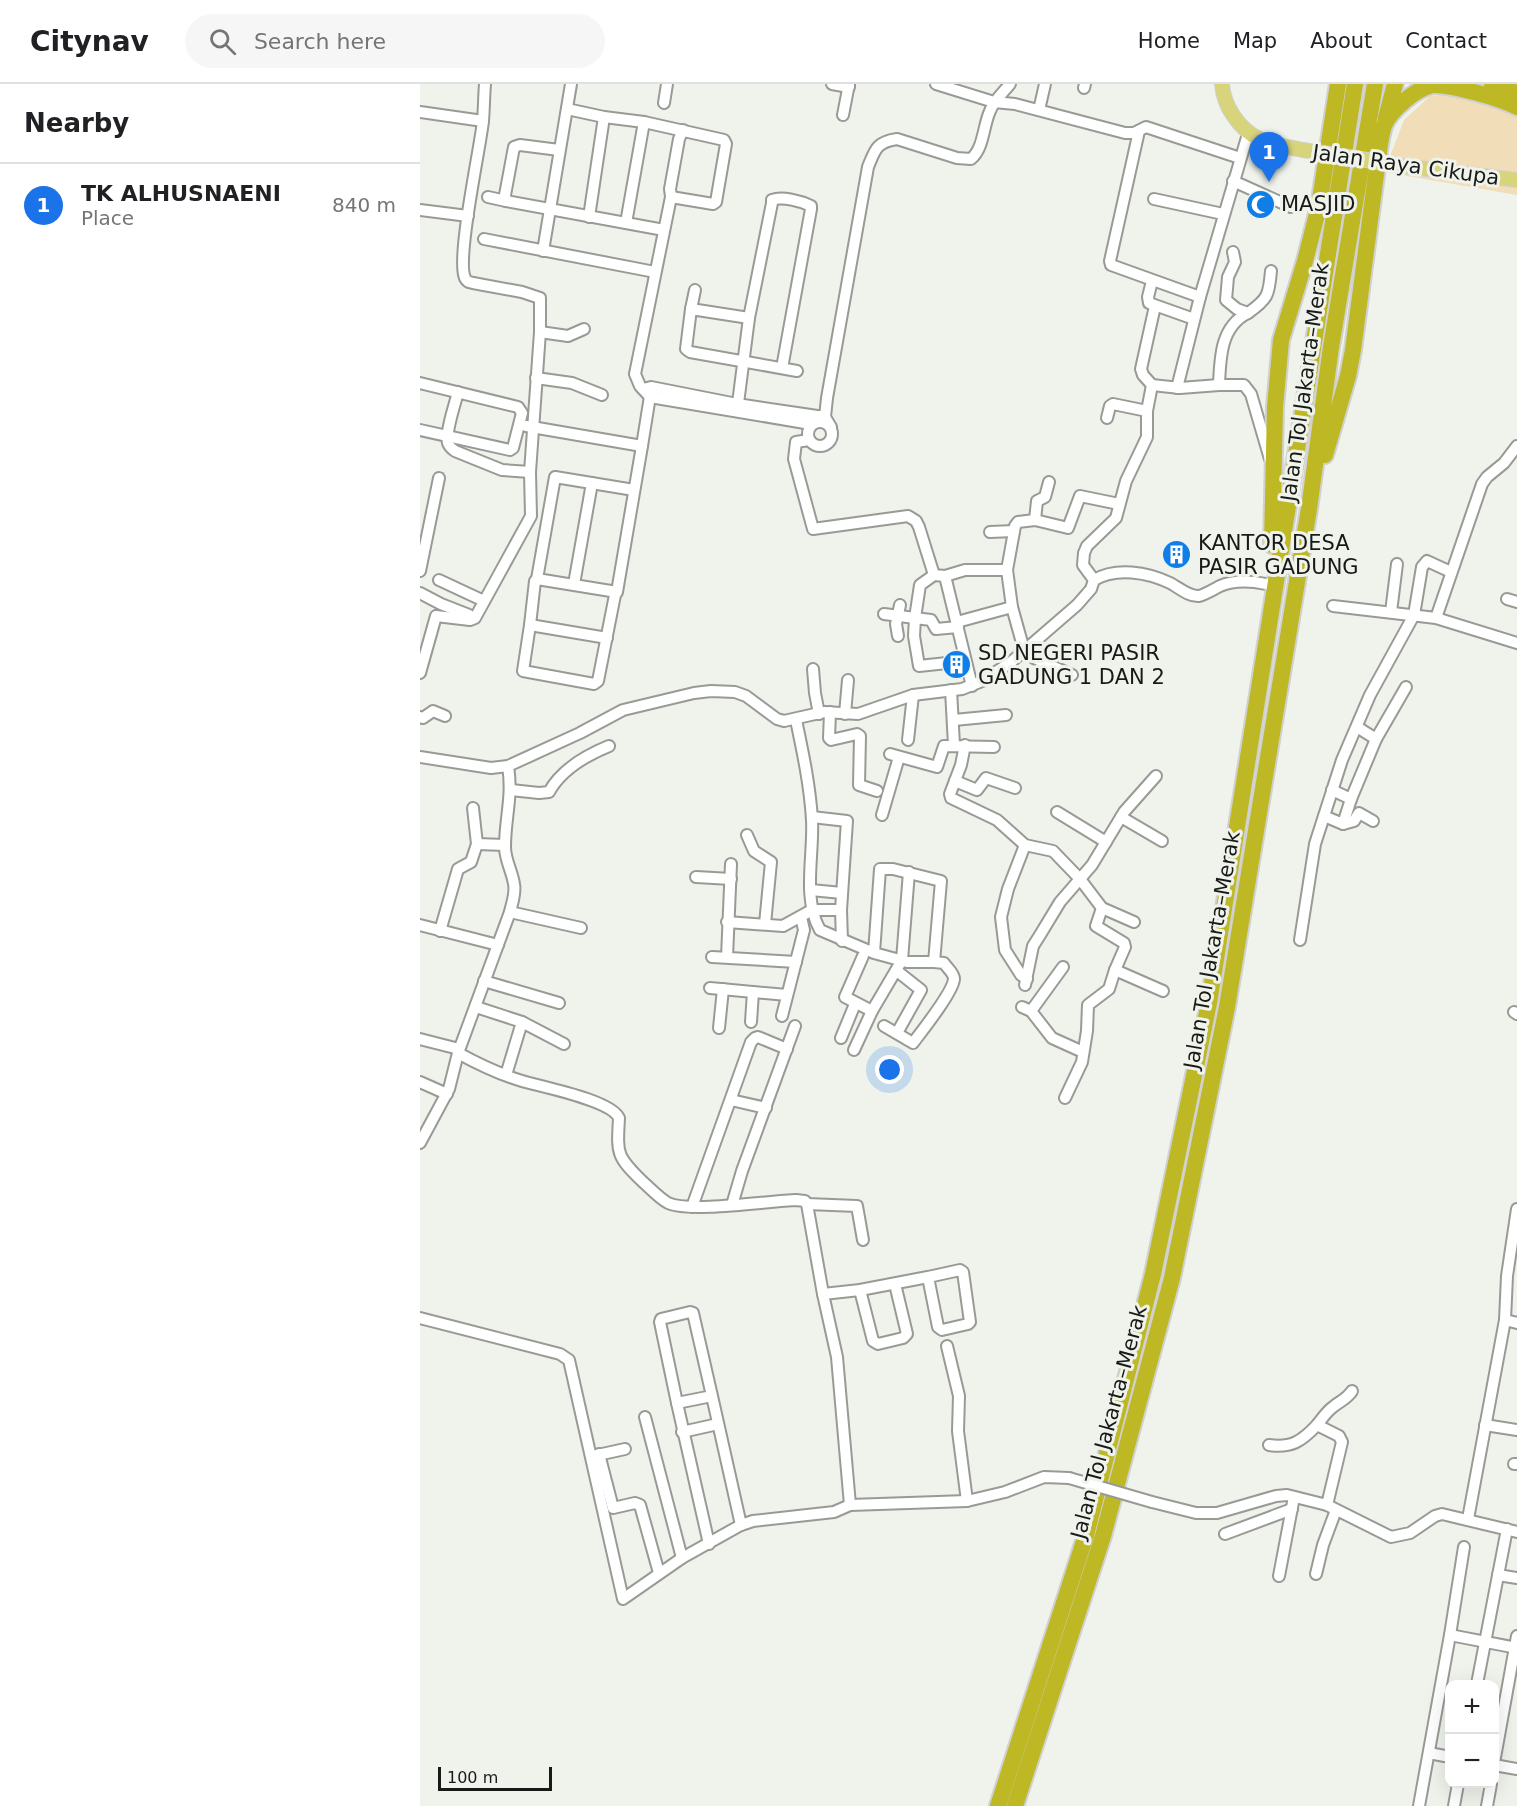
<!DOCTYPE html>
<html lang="en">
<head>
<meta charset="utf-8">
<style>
  body { margin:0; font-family:"DejaVu Sans",sans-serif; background:#f6f6f6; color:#202124 }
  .controls { position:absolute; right:18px; bottom:18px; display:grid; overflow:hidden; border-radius:12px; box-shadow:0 6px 24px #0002 }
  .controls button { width:54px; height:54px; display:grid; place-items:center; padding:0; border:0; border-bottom:2px solid #e0e0e0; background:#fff; color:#202124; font:30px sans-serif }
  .scale { position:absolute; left:18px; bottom:15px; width:114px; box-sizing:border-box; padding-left:6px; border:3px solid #181a17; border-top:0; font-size:16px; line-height:21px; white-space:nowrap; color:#181a17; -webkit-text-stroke:4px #eff3ec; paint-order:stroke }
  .you { position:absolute; left:470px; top:986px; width:21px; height:21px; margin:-15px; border:4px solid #fff; border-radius:50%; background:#1a73e8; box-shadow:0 0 0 9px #1a73e833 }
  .badge { display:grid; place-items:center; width:39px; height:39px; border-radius:50%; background:#1a73e8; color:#fff; font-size:20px; font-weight:700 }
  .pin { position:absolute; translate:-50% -50px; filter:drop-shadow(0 2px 3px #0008) }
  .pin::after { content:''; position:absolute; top:32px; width:21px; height:18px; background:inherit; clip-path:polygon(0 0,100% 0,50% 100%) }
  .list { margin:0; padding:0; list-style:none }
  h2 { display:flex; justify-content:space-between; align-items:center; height:78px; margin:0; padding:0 24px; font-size:26px }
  h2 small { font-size:20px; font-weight:400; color:#757577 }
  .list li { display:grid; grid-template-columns:39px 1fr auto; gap:18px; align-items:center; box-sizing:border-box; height:84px; padding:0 24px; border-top:2px solid #e0e0e0 }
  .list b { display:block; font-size:22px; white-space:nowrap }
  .list p { margin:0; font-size:20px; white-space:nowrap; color:#757577 }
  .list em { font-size:20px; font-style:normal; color:#757577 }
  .icon { flex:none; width:33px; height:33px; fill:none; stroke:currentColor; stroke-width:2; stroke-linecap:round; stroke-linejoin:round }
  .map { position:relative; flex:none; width:1097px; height:1722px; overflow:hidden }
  header { display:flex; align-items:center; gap:36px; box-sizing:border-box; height:84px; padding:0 30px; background:#fff; border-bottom:2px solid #e0e0e0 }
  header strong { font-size:28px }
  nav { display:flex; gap:33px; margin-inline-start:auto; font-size:21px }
  .search { width:420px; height:54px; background:#f6f6f6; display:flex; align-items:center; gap:15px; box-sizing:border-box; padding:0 21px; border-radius:33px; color:#757577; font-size:22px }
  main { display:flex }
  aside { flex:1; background:#fff }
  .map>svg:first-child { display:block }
  .green { fill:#f1ddb8 }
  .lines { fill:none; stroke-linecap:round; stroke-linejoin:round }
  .minor-casing { stroke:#989b95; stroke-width:14 }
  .major-casing { stroke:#d1d1d1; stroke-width:16 }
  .highway-casing { stroke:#d1d1d1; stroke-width:20 }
  .minor { stroke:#fff; stroke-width:10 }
  .major { stroke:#d7d47b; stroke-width:14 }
  .highway { stroke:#bdb823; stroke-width:16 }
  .minor-bridge-casing { stroke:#989b95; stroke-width:14; stroke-linecap:butt }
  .major-bridge-casing { stroke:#d1d1d1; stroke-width:16; stroke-linecap:butt }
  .minor-bridge { stroke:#fff; stroke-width:10 }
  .major-bridge { stroke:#d7d47b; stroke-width:14 }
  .labels { text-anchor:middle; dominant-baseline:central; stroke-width:6; stroke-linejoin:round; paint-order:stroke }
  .street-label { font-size:21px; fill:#181a17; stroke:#eff3ec }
  .poi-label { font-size:21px; fill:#181a17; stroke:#eff3ec; text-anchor:start }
</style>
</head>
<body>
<header>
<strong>Citynav</strong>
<div class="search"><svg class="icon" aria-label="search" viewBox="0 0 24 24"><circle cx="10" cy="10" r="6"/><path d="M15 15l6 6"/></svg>Search here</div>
<nav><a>Home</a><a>Map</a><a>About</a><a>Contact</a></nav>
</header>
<main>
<aside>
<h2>Nearby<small></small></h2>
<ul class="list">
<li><span class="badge">1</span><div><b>TK ALHUSNAENI</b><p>Place</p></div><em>840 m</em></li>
</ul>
</aside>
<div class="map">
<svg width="1097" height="1722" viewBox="0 0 1097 1722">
  <rect width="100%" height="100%" fill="#eff3ec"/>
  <polygon class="green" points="1047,9 1097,25 1097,111 964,88 984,36 1010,12"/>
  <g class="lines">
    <defs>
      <g id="minor">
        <polyline points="412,0 429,3"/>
        <polyline points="516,0 574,18 595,20 705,49 714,49 726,43 820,74"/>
        <polyline points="664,4 665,0"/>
        <polyline points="244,19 247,0"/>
        <polyline points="147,25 184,33 224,38 304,56 306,60 296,118 293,120 251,113"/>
        <polyline points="619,26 625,0"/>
        <polyline points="0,28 63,37"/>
        <polyline points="423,31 429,0"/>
        <polyline points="263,46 259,55 250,105 251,113 215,290 220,302 230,313 385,339 395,338 401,332"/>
        <polyline points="719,47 690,177 691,181 780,213"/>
        <polyline points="139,66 100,61 94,63 85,111 86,117 244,146"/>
        <polyline points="813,97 871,123"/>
        <polyline points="68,113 86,117"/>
        <polyline points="734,115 803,130"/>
        <polyline points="0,126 48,132"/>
        <polyline points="169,133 184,33"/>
        <polyline points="206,139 224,38"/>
        <polyline points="64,155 235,188"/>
        <polyline points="123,167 151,0"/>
        <path d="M813,168l2,10 -7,15 -2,23 11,9 11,4c20,-14 21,-18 23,-42"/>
        <polyline points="732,197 728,213 729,219 774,235"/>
        <polyline points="271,225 275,206"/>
        <polyline points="329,234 271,225 266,265 270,268 377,287"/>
        <polyline points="120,248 148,252 164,245"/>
        <polyline points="116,294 152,299 182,311"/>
        <polyline points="0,299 98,323 102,329 93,364 90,366 0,346"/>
        <polyline points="732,301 723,291 721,285 735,222"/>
        <path d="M799,301c1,-28 2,-59 29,-72"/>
        <polyline points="757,304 780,213 828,50"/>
        <polyline points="223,305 231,303 317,320 404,333"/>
        <path d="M38,308c-3,12 -13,41 -10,51 1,3 4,6 7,8l47,19 28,2"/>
        <path d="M317,327l12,-93 23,-115v-3c10,-4 29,1 39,6v3l-29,159"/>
        <polyline points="687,334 690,322 693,320 727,327"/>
        <circle cx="400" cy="350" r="12"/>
        <polyline points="106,342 222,362 231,306"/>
        <path d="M411,343l-6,-10 2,-19 41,-231c7,-17 8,-25 29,-28l60,19 14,1c13,-11 12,-33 19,-48 4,-11 13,-18 20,-27"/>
        <polyline points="389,356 376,358 374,375 393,445 488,432 496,437 499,443 514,491 525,492 552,602"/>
        <polyline points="615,436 617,417 625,413 629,398"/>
        <polyline points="570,448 594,447"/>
        <polyline points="0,487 19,394"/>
        <polyline points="514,491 500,501 495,534 511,536 516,545 538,543"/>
        <polyline points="525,492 545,486 587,486"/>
        <polyline points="117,495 135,393 214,406"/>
        <polyline points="19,496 64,517"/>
        <path d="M674,496c22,-13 53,-8 76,3 8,4 19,14 29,13 7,-2 15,-7 21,-10 14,-6 31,-5 46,-2"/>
        <polyline points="154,500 172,399"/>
        <polyline points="197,508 117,495 115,497 110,541 103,587 174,600 178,597 195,511 197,508 222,362"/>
        <polyline points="0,509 21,520 49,531"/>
        <polyline points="1087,515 1097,518"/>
        <polyline points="913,522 1016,534 1097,559"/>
        <polyline points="971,528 977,480"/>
        <polyline points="464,530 495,534 494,552 499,582 527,579"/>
        <polyline points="1016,534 1062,400 1067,393 1084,379 1097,362"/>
        <polyline points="537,538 592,523"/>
        <polyline points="110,541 187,554"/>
        <polyline points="478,552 476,540 480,521"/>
        <polyline points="393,585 395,609 399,630"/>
        <path d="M0,589l16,-57 34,4 5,-2 56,-102 -1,-44 10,-140v-34l-18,-6 -49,-9c-4,-1 -6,-1 -8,-5 -9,-19 15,-129 18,-157 1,-12 1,-25 2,-37"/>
        <polyline points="652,591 614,574 604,566 592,523 587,486 595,442 598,438 615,436 648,444 660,412 699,420"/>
        <polyline points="531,606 534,661"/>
        <polyline points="410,628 409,654 411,656 437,650 440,652 439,701 457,707"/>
        <polyline points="425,630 428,596"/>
        <polyline points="0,633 3,634 13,627 25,632"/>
        <path d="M376,636c7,33 14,66 16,100 2,35 -10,78 8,110l54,23 33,9h27l7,-81 -48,-12h-13l-6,84"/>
        <polyline points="534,636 586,631"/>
        <polyline points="956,655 986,603"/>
        <polyline points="488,656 493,611"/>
        <polyline points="545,661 541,681 530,710 531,714 577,736 605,761 633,767 660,795 682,824 714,838"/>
        <polyline points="470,670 517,683 524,662 574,663"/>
        <polyline points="0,673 71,684 88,682 160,649 203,626 274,609 291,607 315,608 326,612 357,635 364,637 404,628 438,630 493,611 542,605 562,597 590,579 657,521 671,505 674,496 663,481 664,469 667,462 696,434 706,397 727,353 727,327 732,301 760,304 799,301 824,301 831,310 850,375"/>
        <polyline points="535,697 557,706 566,694 595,704"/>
        <path d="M91,706l28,3 10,-1c12,-22 38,-37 60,-46"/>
        <polyline points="912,706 931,715 956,655 937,643"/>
        <polyline points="637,728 686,758"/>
        <polyline points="462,731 479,673"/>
        <polyline points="904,732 923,740 931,715"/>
        <polyline points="701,733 742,757"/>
        <polyline points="923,740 934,737 939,729 953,737"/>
        <polyline points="327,751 334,767 351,778 345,840"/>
        <polyline points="57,760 85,761"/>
        <polyline points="605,761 588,805 581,833 585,866 601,891 607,895"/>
        <polyline points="276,793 311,795"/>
        <polyline points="391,806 422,809"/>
        <polyline points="421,826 422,857"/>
        <polyline points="90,828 161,844"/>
        <polyline points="307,838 363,842 392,826 421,826 427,737 392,733"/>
        <polyline points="0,841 78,861"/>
        <polyline points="20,847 38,785 51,778 57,760 53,724"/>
        <polyline points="880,856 895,760 922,676 950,611 994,531 1002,483 1007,477 1031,488"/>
        <polyline points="443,872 425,913 452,927 482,876 489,788"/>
        <polyline points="292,873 376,878"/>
        <polyline points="307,873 311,780"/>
        <polyline points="695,886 743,907"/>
        <polyline points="64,897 139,919"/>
        <polyline points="605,901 613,862 620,851 640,818 672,781 704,728 736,692"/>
        <polyline points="290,904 367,911"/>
        <polyline points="56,923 102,938 86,991"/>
        <polyline points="602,923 611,927 632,954 663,968"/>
        <polyline points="611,927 643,883"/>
        <polyline points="1094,928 1097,930"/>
        <polyline points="362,932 384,846 381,833"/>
        <polyline points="102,938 144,960"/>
        <polyline points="331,938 333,908"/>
        <path d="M464,942l29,17c9,-12 40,-51 41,-64 0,-6 -7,-11 -10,-16l-10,-1"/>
        <polyline points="299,944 303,905"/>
        <polyline points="477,949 501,906 477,887"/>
        <polyline points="421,954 435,920"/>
        <polyline points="0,955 39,965"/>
        <polyline points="434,966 452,927"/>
        <path d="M38,969c20,11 41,21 64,28 20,6 89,19 97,37 -2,36 -3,38 24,64 8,7 16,16 25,21 21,10 101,-2 128,-3l9,1 2,3 16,90 14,63 13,148"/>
        <polyline points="0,998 27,1010"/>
        <polyline points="645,1014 662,978 667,947 668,921 689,905 695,886 705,863 704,859 676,842 682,824"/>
        <polyline points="311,1016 346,1024"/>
        <path d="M0,1059l29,-54 9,-36 52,-141c2,-9 6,-19 4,-28 -2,-13 -9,-24 -9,-37 0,-30 8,-50 3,-81"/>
        <polyline points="387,1120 437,1122 443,1156"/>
        <polyline points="312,1121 322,1087 375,942"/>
        <polyline points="272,1123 331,958 335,954 338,953 367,965"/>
        <polygon points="540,1186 543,1188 550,1238 548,1240 522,1246 518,1243 508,1193"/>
        <polyline points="440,1206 453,1257 458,1260 483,1254 487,1250 475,1200"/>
        <polyline points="403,1210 440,1206 508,1193"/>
        <polyline points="0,1234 140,1270 149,1276 203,1515 262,1474 321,1441 333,1437 414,1428 430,1421 547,1417 585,1408 624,1393 649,1394"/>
        <polyline points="1085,1236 1097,1239"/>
        <polyline points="527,1262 539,1312 538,1347 547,1417"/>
        <polyline points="292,1312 273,1229 270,1228 241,1235 240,1238 257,1319 292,1312 321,1441"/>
        <polyline points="257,1319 289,1460"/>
        <polyline points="225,1333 262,1474"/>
        <path d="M897,1341c5,-6 9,-13 16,-18 7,-6 14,-8 19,-16"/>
        <polyline points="1065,1341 1097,1346"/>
        <polyline points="262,1348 298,1340"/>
        <path d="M849,1361c22,3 32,-3 48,-20l22,11 3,6 -15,63"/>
        <polyline points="179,1370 193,1424 215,1419 220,1421 239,1489"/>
        <polyline points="173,1372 205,1365"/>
        <polyline points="1094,1380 1097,1380"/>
        <polyline points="732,1418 776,1429 797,1429 856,1412 867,1411 907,1421 971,1453 990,1449 1015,1432 1022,1430 1097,1448"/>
        <polyline points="1048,1435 1085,1236 1087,1192 1097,1125"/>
        <polyline points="805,1450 872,1425"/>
        <polyline points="896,1490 903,1461 916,1426"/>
        <polyline points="1078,1491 1097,1494"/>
        <polyline points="859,1492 874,1413"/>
        <polyline points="1030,1551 1097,1564"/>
        <polyline points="1057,1600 1087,1445"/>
        <polyline points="1009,1669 1030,1673"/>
        <polyline points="1074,1679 1097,1552"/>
        <polyline points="1074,1681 1097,1685"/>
        <polyline points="999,1722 1030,1551 1044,1463"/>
        <polyline points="1034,1722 1038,1700"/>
        <polyline points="1067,1722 1071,1700"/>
      </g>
      <g id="major">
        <path d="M802,0c1,12 4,21 11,31 18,28 40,29 70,35"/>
        <polyline points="991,83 1097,96"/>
      </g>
      <g id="highway">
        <polyline points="1072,0 1097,9"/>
        <polyline points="966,34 975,0"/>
        <path d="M905,371l23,-79 5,-26 27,-206c1,-6 2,-12 4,-18 6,-16 32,-37 48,-41 18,-1 68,13 85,22"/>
        <polyline points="852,461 855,323 861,256 885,177 899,122 918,0"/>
        <polyline points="578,1722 666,1451 733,1190 789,919 935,0"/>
        <polyline points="595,1722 683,1452 752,1194 807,923 889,425 911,263 955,0"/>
      </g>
    </defs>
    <use href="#minor" class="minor-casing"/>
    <use href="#major" class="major-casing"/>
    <use href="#highway" class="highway-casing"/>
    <use href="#minor" class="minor"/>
    <use href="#major" class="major"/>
    <use href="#highway" class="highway"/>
    <defs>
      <polyline id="minor-bridge" points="649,1394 732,1418"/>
      <polyline id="major-bridge" points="883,66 991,83"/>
    </defs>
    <use href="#minor-bridge" class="minor-bridge-casing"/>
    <use href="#major-bridge" class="major-bridge-casing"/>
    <use href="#minor-bridge" class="minor-bridge"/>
    <use href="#major-bridge" class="major-bridge"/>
  </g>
  <defs>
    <symbol id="mosque-disc" viewBox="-11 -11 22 22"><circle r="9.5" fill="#0f7fe7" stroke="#eff3ec"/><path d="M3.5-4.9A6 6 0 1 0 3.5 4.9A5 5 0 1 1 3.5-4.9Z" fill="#fff"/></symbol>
    <symbol id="building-disc" viewBox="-11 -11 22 22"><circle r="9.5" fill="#0f7fe7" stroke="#eff3ec"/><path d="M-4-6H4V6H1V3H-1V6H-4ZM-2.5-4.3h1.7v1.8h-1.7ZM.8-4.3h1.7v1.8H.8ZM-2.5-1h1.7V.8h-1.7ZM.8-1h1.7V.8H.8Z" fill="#fff"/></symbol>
  </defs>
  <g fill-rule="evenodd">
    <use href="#mosque-disc" x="824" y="104" width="33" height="33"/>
    <use href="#building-disc" x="740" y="454" width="33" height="33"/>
    <use href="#building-disc" x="520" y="564" width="33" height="33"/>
  </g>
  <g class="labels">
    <g class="street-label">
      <text transform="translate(986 81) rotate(8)">Jalan Raya Cikupa</text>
      <text transform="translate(885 298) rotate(-82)">Jalan Tol Jakarta–Merak</text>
      <text transform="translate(792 866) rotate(-80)">Jalan Tol Jakarta–Merak</text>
      <text transform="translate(689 1338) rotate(-75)">Jalan Tol Jakarta–Merak</text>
    </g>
    <g class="poi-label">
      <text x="861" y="120">MASJID</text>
      <text x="778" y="459">KANTOR DESA<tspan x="778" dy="24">PASIR GADUNG</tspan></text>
      <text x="558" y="569">SD NEGERI PASIR<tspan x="558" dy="24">GADUNG 1 DAN 2</tspan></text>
    </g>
  </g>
</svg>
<div class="controls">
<button>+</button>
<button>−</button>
</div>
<div class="scale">100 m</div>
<div class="you"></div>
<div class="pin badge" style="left:849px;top:98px">1</div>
</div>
</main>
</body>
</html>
